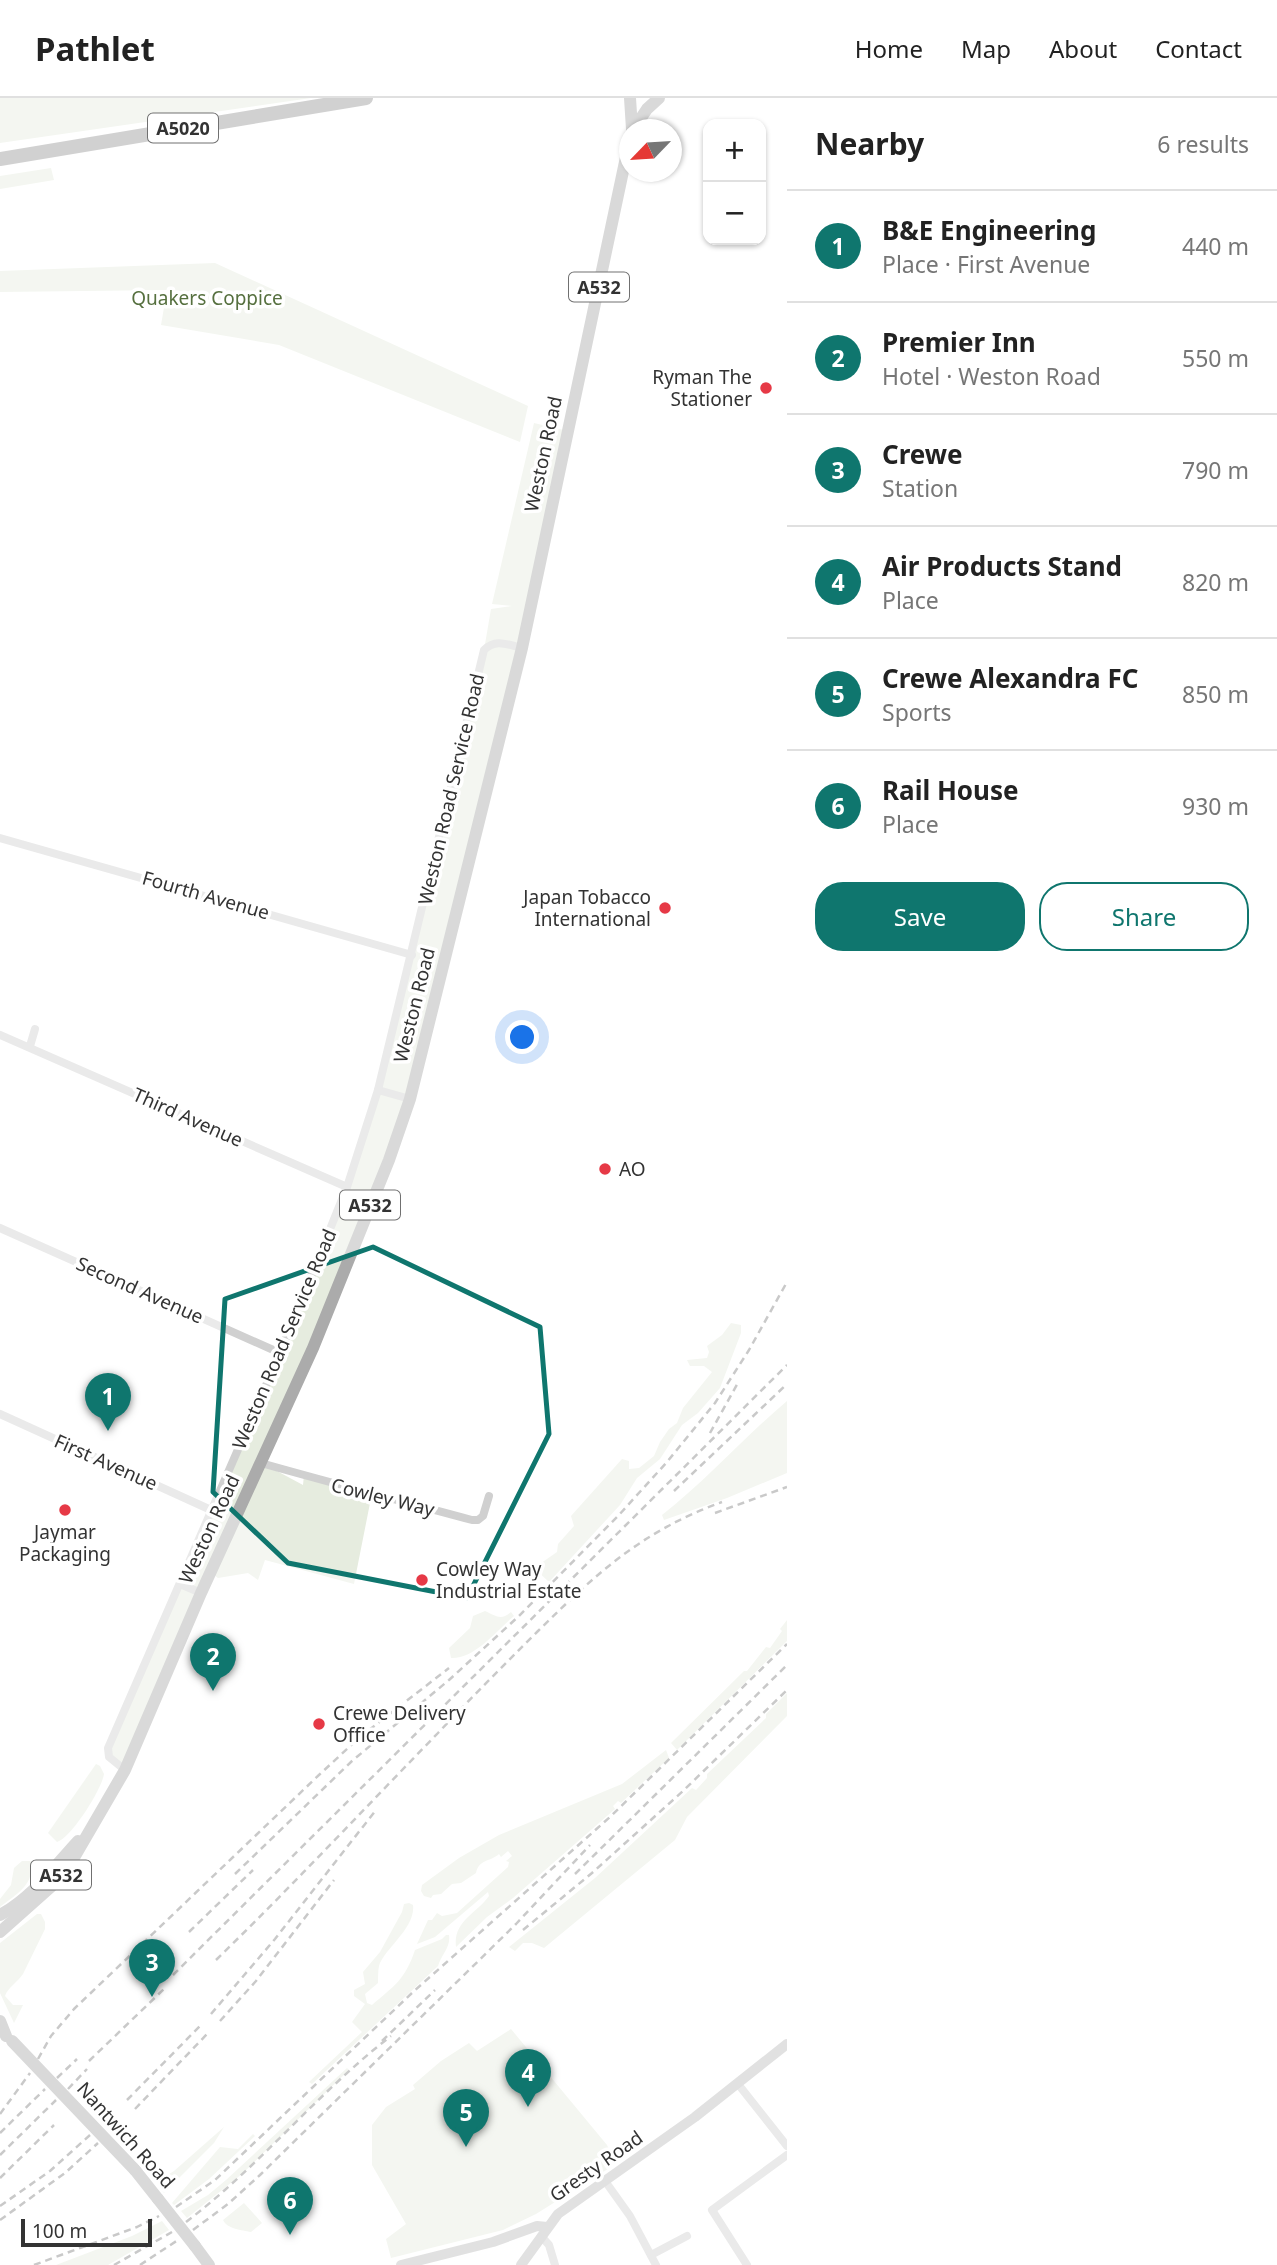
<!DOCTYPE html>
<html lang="en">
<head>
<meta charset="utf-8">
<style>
  body { margin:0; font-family:"Noto Sans",sans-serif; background:#f2f2f2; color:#222 }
  .controls { position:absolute; right:21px; top:21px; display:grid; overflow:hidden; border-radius:14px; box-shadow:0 2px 5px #0004 }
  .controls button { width:63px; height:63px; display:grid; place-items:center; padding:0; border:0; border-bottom:2px solid #e0e0e0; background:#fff; color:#222; font:35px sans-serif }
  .compass { position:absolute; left:619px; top:21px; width:63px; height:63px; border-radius:50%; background:#fff; box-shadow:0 2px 5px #0004; rotate:245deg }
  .scale { position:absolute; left:21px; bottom:18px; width:131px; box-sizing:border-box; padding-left:7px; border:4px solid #333; border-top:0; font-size:19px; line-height:24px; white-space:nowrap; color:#333; -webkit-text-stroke:5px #fff; paint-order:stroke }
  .you { position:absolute; left:523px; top:940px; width:24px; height:24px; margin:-18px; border:5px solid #fff; border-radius:50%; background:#1a73e8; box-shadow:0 0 0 10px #1a73e833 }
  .badge { display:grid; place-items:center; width:46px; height:46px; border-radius:50%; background:#0f766e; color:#fff; font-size:23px; font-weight:700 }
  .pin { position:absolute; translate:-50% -58px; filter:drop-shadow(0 2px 4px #0008) }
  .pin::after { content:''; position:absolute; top:37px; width:24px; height:21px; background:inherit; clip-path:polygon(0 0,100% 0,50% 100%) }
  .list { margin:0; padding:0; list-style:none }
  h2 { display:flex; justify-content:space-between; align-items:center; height:91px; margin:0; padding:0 28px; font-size:30px }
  h2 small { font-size:23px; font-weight:400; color:#767676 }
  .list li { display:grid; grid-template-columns:46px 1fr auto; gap:21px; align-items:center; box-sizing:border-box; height:112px; padding:0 28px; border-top:2px solid #e0e0e0 }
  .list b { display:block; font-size:26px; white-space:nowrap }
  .list p { margin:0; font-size:23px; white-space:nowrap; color:#767676 }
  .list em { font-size:23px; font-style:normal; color:#767676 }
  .actions { display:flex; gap:14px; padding:21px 28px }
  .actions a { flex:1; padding:16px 0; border:2px solid #0f766e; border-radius:28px; text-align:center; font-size:24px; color:#0f766e }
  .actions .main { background:#0f766e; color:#fff }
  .map { position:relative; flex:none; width:787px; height:2167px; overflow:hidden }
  header { display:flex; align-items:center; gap:42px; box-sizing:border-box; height:98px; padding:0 35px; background:#fff; border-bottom:2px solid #e0e0e0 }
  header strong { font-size:33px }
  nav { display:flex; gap:38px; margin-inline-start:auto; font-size:24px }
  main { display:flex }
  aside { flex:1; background:#fff }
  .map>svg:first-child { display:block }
  .green { fill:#e6ecdf }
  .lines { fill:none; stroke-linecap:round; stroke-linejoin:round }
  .street { stroke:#d0d0d0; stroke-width:8 }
  .secondary { stroke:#bdbdbd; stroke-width:10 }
  .primary { stroke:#ababab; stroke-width:12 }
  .highway { stroke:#9a9a9a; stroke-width:14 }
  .rail { stroke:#888; stroke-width:2.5; stroke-dasharray:7 5; stroke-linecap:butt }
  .primary-bridge { stroke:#ababab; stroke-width:12 }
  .marked { fill:none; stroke:#0f766e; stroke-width:5; stroke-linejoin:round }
  .poi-dot { fill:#e63946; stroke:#fff; stroke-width:2.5 }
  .labels { text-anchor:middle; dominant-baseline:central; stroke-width:7; stroke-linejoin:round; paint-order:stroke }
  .shield { fill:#fff; stroke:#707070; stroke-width:2 }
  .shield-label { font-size:18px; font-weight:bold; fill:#333 }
  .park-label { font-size:19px; fill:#56703f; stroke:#fff }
  .poi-label { font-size:19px; fill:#333; stroke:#fff; text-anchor:start }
  .street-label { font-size:19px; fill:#333; stroke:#fff }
</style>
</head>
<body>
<header>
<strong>Pathlet</strong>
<nav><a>Home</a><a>Map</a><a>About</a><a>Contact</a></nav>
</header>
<main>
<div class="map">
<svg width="787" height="2167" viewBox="0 0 787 2167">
  <rect width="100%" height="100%" fill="#fff"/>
  <g class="green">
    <polygon points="0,0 311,0 0,45"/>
    <polygon points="51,70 54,82 0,91 0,78"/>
    <polygon points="215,165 528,308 520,344 279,247 161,227 167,192 0,194 0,173"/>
    <polygon points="534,325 568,333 410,1000 262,1365 303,1387 304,1377 372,1395 354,1486 265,1462 258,1482 248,1475 218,1480 211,1475 125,1672 109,1659 122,1616 347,1089 378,992 484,552 491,511 512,508 492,506"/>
    <polygon points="731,1225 741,1227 741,1235 720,1290 698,1315 682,1327 660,1361 637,1380 620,1407 549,1484 534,1470 557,1454 558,1446 574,1428 571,1418 622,1361 629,1363 629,1371 639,1370 654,1358 660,1344 669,1331 677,1325 683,1310 712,1274 704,1268 690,1268 687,1262 707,1260 709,1254 707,1248 722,1237"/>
    <path d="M787,1303v72l-60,25 -63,22 -2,-5c45,-35 82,-78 125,-114z"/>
    <path d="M485,1513c11,5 16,10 26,1l3,4c-18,15 -39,43 -63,42l-2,-10 21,-20 3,-12z"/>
    <polygon points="787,1522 787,1543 677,1652 671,1645 744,1573 747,1573 766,1549 770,1550 782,1533 780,1531"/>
    <polygon points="787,1595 787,1618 687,1719 675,1742 544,1850 532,1845 523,1845 515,1853 509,1849 595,1780 692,1690 696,1692 707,1680 707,1676 766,1620 766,1616"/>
    <path d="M666,1652l3,8 -48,45 -3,-2 -5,5 2,3 -102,89 -26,19 -31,30c-3,-26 20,-33 33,-51l-1,-4 -53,45 -18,7 11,-24h4l5,-7 5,3 15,-3 51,-46 1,-5 -3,-1 6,-5 -4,-5 -7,6 -2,-3c-9,8 -20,5 -23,19l-15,10 -9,1 -11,10 -8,1 -2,3 -7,-2 -3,-5 1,-6 37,-27 40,-23 123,-51z"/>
    <path d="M96,1666l4,2 4,8c-2,15 -33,64 -47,68l-9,-9z"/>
    <path d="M22,1763h8l5,6 -5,2c4,16 -19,29 -30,38v-8l11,-14 3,-17z"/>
    <path d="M409,1805l4,2c3,23 -29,44 -34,61 -1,5 -1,12 -1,17l-13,11 2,9 5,2c22,-19 33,-25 43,-55l27,-11 4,-4h3c2,12 -8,20 -11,31l-126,118 -3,-2 53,-50 -10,-10 13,-18 -11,-8v-6l11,-6 -2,-12 17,-20 22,-40 2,-8z"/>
    <path d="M37,1816h4l4,8v7l-22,45c-5,8 -15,13 -18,22l8,9h10l-9,18 -14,-30v-50z"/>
    <polygon points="511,1931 607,2047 612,2058 611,2069 536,2116 503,2132 391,2160 386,2141 406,2126 372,2067 372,2027 386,2009 415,1991 413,1987 441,1963 469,1945 477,1953"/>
    <polygon points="347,1970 349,1972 242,2076 187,2120 181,2113 208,2097 226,2082"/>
    <polygon points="224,2029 214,2045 164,2095 156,2084 174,2073"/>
    <polygon points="253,2036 255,2038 209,2081 174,2107 172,2105 220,2049 238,2051"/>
    <path d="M244,2105l18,20 -11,9c-9,-2 -24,-3 -28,-12z"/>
    <polygon points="162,2123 169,2132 108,2167 56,2167 132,2138"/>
  </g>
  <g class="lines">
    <g class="street">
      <polyline points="0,740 412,857"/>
      <polyline points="0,937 347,1089"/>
      <polyline points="30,948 35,931"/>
      <polyline points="378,992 410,1001"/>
      <polyline points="0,1130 280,1255"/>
      <polyline points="0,1316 211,1412"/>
      <path d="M261,1365c70,20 141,38 211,57h6l5,-4 6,-20"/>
      <polyline points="180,1486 201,1495"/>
      <path d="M125,1672l-16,-13 -1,-9 172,-395 67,-166 31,-97 106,-440c12,-12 24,-5 38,-2"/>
      <polyline points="738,1986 787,2048"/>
      <polyline points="605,2083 630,2118 656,2167"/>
      <polyline points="541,2138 549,2147 555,2167"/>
      <polyline points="651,2157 687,2138"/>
      <polyline points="747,2167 712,2112 787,2057"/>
    </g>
    <g class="secondary">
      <polyline points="401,2167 493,2144 537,2128 547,2129"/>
      <polyline points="521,2167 558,2116 695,2019 787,1946"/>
    </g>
    <g class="primary">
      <polyline points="630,0 632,31"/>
      <polyline points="633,32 647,11 659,0"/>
      <path d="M0,1817c33,-18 53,-47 78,-74"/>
      <polyline points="0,1834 54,1786 68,1770 125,1672 201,1495 313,1250 389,1062 410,1001 522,550 629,45"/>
      <polyline points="0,1923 6,1938"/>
      <polyline points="135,2072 158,2101"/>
      <polyline points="195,2148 209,2167"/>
    </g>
    <polyline class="highway" points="0,61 366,0"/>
    <g class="rail">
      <polyline points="710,1335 739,1283"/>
      <polyline points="674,1393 787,1286"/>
      <polyline points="715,1415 787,1389"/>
      <polyline points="235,1776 352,1663 449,1582 519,1518 618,1418 667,1364 715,1305 749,1252 787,1184"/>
      <polyline points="575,1776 787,1567"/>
      <polyline points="523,1832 592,1775 683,1693 787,1592"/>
      <polyline points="189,1834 253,1772"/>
      <path d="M216,1862c76,-74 148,-151 222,-227 33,-35 66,-68 100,-102 59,-58 104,-100 184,-129"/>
      <polyline points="173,1877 787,1267"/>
      <polyline points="211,1916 275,1841 376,1712"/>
      <polyline points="220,1923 256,1883 334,1782"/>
      <polyline points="382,1943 435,1892"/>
      <polyline points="38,1961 51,1938 74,1911 320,1676 360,1639 449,1570"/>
      <polyline points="89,1963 164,1891"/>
      <polyline points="57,1980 77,1961"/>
      <polyline points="68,1991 87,1971"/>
      <polyline points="127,2002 200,1928"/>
      <polyline points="135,2011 208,1935"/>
      <polyline points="0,2016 30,1975"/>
      <polyline points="0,2035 45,1991"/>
      <polyline points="0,2057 56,2002"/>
      <polyline points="0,2080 54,2027"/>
      <polyline points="0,2108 50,2073 90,2037"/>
      <polyline points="176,2109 215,2082 413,1894 610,1719 787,1546"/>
      <polyline points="0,2122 65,2075 98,2045"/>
      <path d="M186,2124c74,-56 132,-130 205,-186"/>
      <polyline points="193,2132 228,2106 260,2077 516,1826 590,1747"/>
      <polyline points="34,2167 137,2129 159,2118"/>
      <polyline points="114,2167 172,2134"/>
      <polyline points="140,2167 178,2142"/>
    </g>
    <g class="primary-bridge">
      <polyline points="12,1943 135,2072"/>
      <polyline points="158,2101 195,2148"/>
    </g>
  </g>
  <path d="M0 0H787V2167H0ZM373,1149l167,80 9,107 -82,164 -179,-35 -75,-71 12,-193z" fill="#fff" fill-opacity=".55" fill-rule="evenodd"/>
  <path class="marked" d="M373,1149l167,80 9,107 -82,164 -179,-35 -75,-71 12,-193z"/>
  <g class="poi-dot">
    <circle cx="766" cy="290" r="7"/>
    <circle cx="665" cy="810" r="7"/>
    <circle cx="605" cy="1071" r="7"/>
    <circle cx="65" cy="1412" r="7"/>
    <circle cx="422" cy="1482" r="7"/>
    <circle cx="319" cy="1626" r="7"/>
  </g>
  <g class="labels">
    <g class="shield">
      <rect x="148" y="15.5" width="70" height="29" rx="5"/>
      <rect x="569" y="174.5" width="60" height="29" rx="5"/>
      <rect x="340" y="1092.5" width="60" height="29" rx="5"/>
      <rect x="31" y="1762.5" width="60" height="29" rx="5"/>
    </g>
    <g class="shield-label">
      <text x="183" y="30">A5020</text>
      <text x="599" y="189">A532</text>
      <text x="370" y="1107">A532</text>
      <text x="61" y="1777">A532</text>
    </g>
    <g class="park-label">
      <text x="207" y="200">Quakers Coppice</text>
    </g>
    <g class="poi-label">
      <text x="752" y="279" text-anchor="end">Ryman The<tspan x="752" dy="22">Stationer</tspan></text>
      <text x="651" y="799" text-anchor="end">Japan Tobacco<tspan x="651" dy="22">International</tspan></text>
      <text x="619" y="1071">AO</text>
      <text x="65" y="1434" text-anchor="middle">Jaymar<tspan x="65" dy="22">Packaging</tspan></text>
      <text x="436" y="1471">Cowley Way<tspan x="436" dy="22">Industrial Estate</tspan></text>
      <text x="333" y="1615">Crewe Delivery<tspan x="333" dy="22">Office</tspan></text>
    </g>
    <g class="street-label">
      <text transform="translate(543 356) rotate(-78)">Weston Road</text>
      <text transform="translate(451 691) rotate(-77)">Weston Road Service Road</text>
      <text transform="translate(206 797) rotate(16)">Fourth Avenue</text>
      <text transform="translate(414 907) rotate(-76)">Weston Road</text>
      <text transform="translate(188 1019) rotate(24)">Third Avenue</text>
      <text transform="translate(140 1192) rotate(24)">Second Avenue</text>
      <text transform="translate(284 1241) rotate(-67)">Weston Road Service Road</text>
      <text transform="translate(106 1364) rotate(24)">First Avenue</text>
      <text transform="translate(383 1399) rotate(14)">Cowley Way</text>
      <text transform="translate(209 1431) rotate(-65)">Weston Road</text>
      <text transform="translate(126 2037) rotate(48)">Nantwich Road</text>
      <text transform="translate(596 2068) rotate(-35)">Gresty Road</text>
    </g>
  </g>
</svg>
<div class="controls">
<button>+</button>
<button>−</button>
</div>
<svg class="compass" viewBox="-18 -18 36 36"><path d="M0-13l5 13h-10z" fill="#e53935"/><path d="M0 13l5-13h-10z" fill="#767676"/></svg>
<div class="scale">100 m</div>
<div class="you"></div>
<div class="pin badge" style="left:108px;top:1333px">1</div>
<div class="pin badge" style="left:213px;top:1593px">2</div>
<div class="pin badge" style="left:152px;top:1899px">3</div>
<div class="pin badge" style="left:528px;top:2009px">4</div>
<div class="pin badge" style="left:466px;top:2049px">5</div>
<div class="pin badge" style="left:290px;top:2137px">6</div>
</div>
<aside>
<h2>Nearby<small>6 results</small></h2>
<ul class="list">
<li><span class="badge">1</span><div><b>B&amp;E Engineering</b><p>Place · First Avenue</p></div><em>440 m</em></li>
<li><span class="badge">2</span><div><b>Premier Inn</b><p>Hotel · Weston Road</p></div><em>550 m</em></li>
<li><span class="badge">3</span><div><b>Crewe</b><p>Station</p></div><em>790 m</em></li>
<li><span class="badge">4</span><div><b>Air Products Stand</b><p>Place</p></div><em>820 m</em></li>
<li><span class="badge">5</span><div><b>Crewe Alexandra FC</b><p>Sports</p></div><em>850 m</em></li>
<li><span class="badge">6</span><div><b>Rail House</b><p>Place</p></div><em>930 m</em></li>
</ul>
<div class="actions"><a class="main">Save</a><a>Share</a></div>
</aside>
</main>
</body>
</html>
